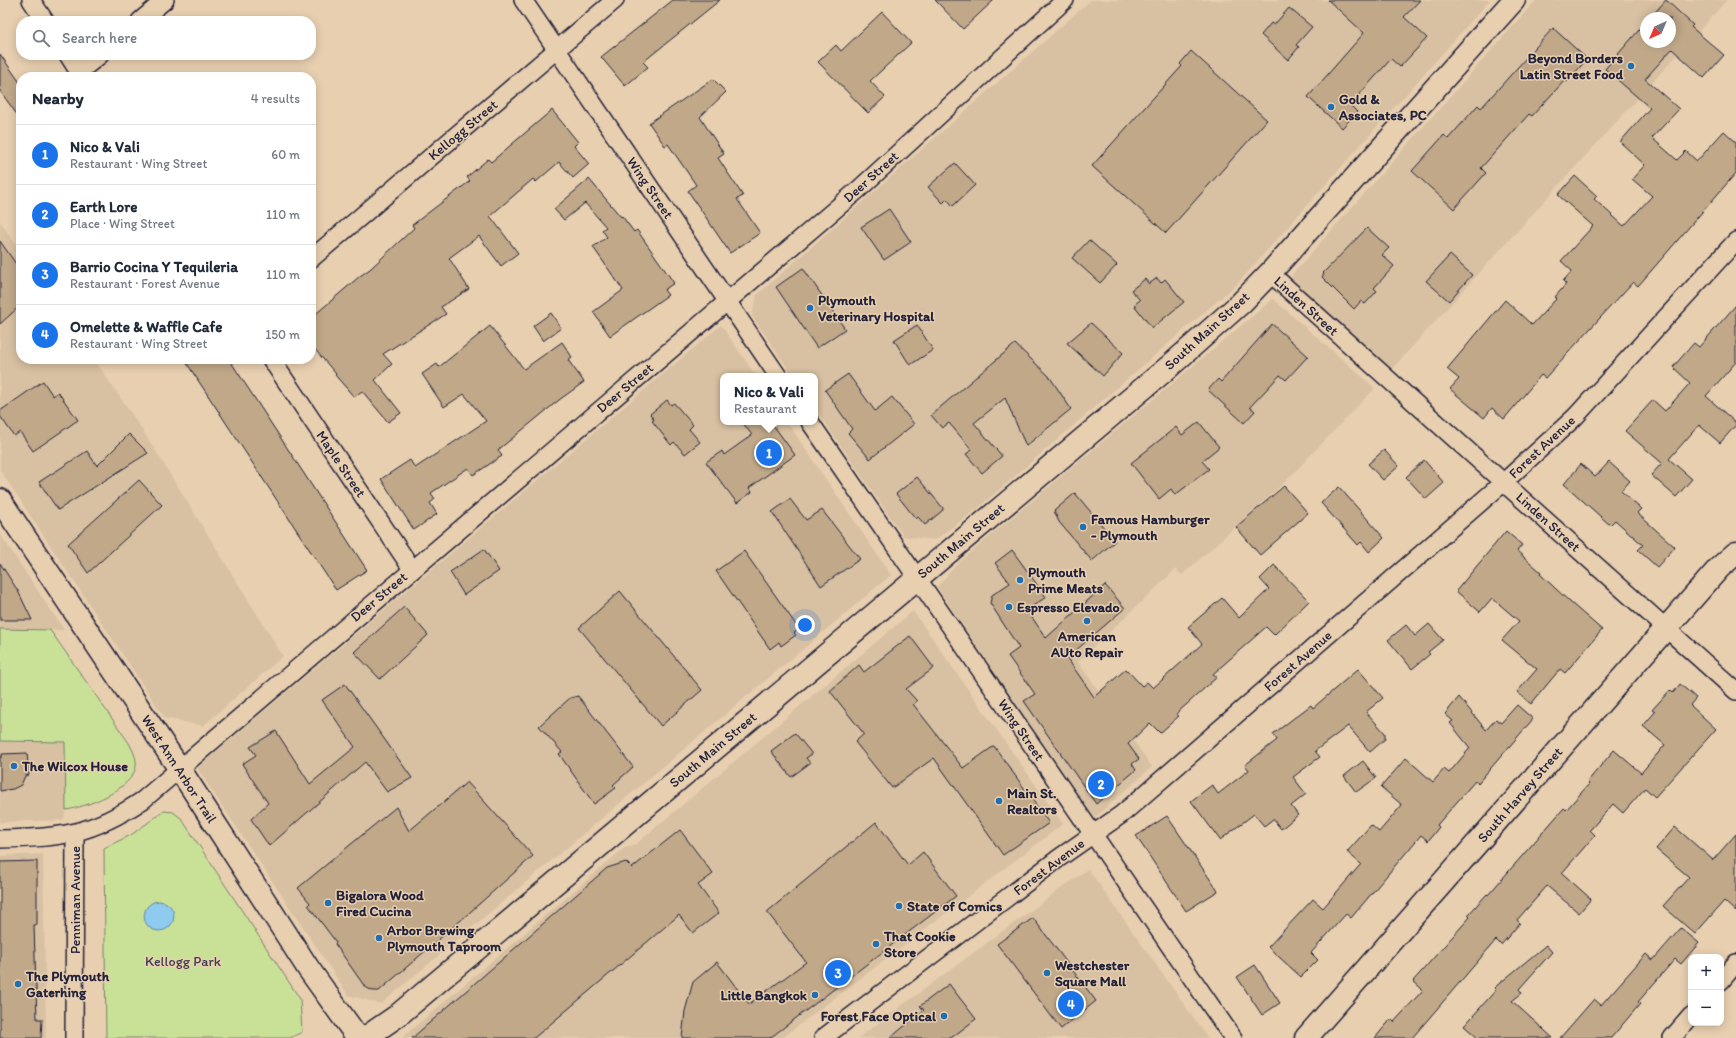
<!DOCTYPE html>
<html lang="en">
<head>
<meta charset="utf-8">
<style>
  body { margin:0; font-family:Itim,sans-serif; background:#f2f2f3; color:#1f2937 }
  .controls { position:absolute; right:12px; bottom:12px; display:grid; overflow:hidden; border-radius:8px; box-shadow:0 2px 10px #0003 }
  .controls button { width:36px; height:36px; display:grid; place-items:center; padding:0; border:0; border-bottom:1px solid #e0e1e3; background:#fff; color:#1f2937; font:20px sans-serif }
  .compass { position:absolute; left:1640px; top:12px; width:36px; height:36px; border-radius:50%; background:#fff; box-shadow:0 2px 10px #0003; rotate:224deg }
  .you { position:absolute; left:805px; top:625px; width:14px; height:14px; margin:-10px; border:3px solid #fff; border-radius:50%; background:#1a73e8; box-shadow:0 0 0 6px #1a73e833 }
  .badge { display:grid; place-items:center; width:26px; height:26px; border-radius:50%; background:#1a73e8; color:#fff; font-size:13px; font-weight:700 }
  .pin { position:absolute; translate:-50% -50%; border:2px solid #fff; box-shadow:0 1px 4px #0006 }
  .popup { position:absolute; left:720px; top:373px; width:98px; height:52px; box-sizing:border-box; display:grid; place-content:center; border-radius:8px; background:#fff; filter:drop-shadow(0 1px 3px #0005); font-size:13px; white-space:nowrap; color:#747a83 }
  .popup b { font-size:15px; color:#1f2937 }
  .popup::after { content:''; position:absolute; left:50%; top:100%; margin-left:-8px; border:8px solid transparent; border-top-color:#fff }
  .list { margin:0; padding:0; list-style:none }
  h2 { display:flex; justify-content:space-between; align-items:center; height:52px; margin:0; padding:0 16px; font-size:17px }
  h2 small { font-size:13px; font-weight:400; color:#747a83 }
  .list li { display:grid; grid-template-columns:26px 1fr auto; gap:12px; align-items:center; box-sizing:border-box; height:60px; padding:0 16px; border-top:1px solid #e0e1e3 }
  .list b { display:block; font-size:15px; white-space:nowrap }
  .list p { margin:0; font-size:13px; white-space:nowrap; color:#747a83 }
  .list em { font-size:13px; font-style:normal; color:#747a83 }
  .icon { flex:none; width:22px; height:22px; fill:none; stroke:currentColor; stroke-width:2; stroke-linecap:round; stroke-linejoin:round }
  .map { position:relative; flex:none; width:1736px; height:1038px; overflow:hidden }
  .search { position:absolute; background:#fff; box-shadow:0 2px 10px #0003; left:16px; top:16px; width:300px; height:44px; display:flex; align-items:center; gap:10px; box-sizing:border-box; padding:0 14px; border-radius:16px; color:#747a83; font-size:15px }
  .panel { position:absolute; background:#fff; box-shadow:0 2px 10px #0003; left:16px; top:72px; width:300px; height:292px; border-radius:16px }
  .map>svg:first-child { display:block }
  .built { fill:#d8c0a2; fill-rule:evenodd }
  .green { fill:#c9e197; stroke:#768269 }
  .water { fill:#8ecbee; stroke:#6387a6 }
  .building { fill:#c0a889; stroke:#22223b }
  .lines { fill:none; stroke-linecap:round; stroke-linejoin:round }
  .minor-casing { stroke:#22223b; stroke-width:20 }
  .tertiary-casing { stroke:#22223b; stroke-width:25 }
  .secondary-casing { stroke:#22223b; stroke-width:25 }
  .minor { stroke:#e8cfb0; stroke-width:17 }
  .tertiary { stroke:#e8cfb0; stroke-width:22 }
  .secondary { stroke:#e8cfb0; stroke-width:22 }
  .poi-dot { fill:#1f6fb2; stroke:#e8cfb0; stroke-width:1.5 }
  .labels { text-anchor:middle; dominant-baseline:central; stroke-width:3; stroke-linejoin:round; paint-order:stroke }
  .poi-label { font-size:14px; font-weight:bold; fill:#22223b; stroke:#e8cfb0; text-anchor:start }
  .street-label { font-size:14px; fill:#22223b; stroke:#e8cfb0 }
  .park-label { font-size:14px; fill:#3b3f49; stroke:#e8cfb0 }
</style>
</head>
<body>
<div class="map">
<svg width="1736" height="1038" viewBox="0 0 1736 1038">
  <rect width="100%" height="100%" fill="#e8cfb0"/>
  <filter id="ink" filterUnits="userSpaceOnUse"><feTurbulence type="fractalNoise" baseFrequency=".025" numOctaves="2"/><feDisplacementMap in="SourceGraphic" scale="8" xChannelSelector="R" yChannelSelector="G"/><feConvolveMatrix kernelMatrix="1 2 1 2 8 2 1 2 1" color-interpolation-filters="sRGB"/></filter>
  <g filter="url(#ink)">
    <g class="built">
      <polygon points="1091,0 1490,0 1237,284 977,509 935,540 903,536 815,408 815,376 793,376 752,316 757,295"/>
      <path d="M1536,0h191l-335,369 -86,-76 -15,-17zM1646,18h24v24h-24z"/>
      <polygon points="0,221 21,252 21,359 94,359 145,434 283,656 203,726 165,718 0,470"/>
      <polygon points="1273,299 1375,388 1284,483 1182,575 1176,569 1078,662 1152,767 1093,819 937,587 959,562"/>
      <polygon points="721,325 756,376 723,376 723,422 787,422 891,575 381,1004 348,995 197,768"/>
      <polygon points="0,534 64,630 0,629"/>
      <polygon points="913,611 1063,824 782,1038 402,1038 623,849 636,844"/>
      <polygon points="0,741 65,742 66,810 63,820 0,822"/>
      <polygon points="43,854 46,1038 0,1038 0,856"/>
      <polygon points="1088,869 1208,1038 858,1038 1003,931"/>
    </g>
    <g class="green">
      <path d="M0,629l50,1 79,113c4,8 8,15 7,23 -4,24 -50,41 -70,44l-1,-68 -65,-1z"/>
      <polygon points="164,811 173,812 181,818 300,999 302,1032 290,1038 106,1038 104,848 131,835"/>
    </g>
    <circle class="water" cx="159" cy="916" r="15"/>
    <g class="building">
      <polygon points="673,0 720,0 643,62 648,67 625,86 601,57"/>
      <polygon points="935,0 994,0 963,29"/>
      <polygon points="1328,0 1420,0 1404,17 1427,38 1400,67 1391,59 1350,105 1357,112 1342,128 1308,97 1364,33"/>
      <polygon points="1666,0 1693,25 1691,27 1724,55 1704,78 1672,49 1645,79 1679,109 1652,138 1677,160 1686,151 1697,161 1724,131 1736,142 1736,173 1638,286 1633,282 1545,378 1541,375 1504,419 1492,408 1484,418 1450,389 1459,379 1447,369 1505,300 1532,325 1557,298 1555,297 1566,284 1563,281 1572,271 1561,261 1593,226 1558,195 1575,176 1597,196 1594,199 1624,226 1652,196 1632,179 1645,165 1620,142 1650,108 1605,69 1646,22 1646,42 1670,42 1670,18 1650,18"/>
      <polygon points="1289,8 1312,27 1296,45 1299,47 1288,60 1261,35 1271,23 1274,25"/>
      <polygon points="882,12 911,43 870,81 885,97 868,113 818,62 836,45 841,51"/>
      <polygon points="1553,28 1587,59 1567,82 1565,80 1532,116 1529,114 1481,168 1486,173 1454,209 1412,171 1444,135 1448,139 1478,105 1481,108"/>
      <polygon points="1191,51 1267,120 1166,233 1092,166 1182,66 1180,64"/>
      <polygon points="0,54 21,84 21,120 0,91"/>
      <polygon points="713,79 726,92 700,117 724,154 718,158 743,196 737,199 760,233 730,253 688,191 696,185 668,144 665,146 649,123"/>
      <polygon points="552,110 578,142 574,146 589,164 573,178 559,162 536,182 533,179 490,216 518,253 501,266 479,236 449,258 469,289 441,307 446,314 383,354 392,364 375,380 401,413 388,422 362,391 354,397 335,375 336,374 311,345 311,318 360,276 370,269 414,228 412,225 470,181 467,177 488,159 491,162"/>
      <polygon points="955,163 975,185 953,206 947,199 943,203 928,187"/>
      <polygon points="589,179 621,217 622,216 634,232 637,230 674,283 664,290 668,295 610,336 593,312 623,290 593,247 607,237 602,230 606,227 585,203 564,220 554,209"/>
      <polygon points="889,209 911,242 884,260 861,227"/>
      <polygon points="1367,228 1389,248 1382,255 1394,266 1374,288 1377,291 1365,304 1361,301 1354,309 1322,277 1324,274 1323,273"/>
      <polygon points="1089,240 1117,265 1100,283 1072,258"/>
      <polygon points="0,241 21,271 21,305 0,324"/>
      <polygon points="1450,255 1472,275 1449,301 1426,281"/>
      <polygon points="803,268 845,329 817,348 776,287"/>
      <polygon points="1157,278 1161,283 1165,279 1184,302 1152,328 1134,305 1140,300 1131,290 1145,279 1149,284"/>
      <polygon points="1736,305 1736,362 1706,396 1736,423 1736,425 1720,443 1699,425 1669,459 1692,479 1676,497 1651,475 1662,463 1625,431 1653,400 1665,411 1690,383 1673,367 1694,343 1699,347"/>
      <polygon points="551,313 561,328 543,341 533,326"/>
      <polygon points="1091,323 1123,353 1103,376 1067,343"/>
      <polygon points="1272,324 1308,356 1286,380 1280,375 1250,407 1255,411 1244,423 1208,390 1218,379 1221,382"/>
      <polygon points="917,325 933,350 910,365 894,340"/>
      <polygon points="490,326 524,369 562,342 572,357 568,360 584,382 559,400 498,450 502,456 473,475 468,468 431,493 435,499 430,503 437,514 414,530 381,479 410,460 415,468 486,421 464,394 444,407 422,374 437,364 439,367"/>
      <polygon points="1015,344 1049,376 1071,409 1026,446 1005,398 974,423 1002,456 982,473 966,454 972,450 949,423 942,428 931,415"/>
      <polygon points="184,359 229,359 367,570 336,590"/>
      <polygon points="848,374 875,411 892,397 914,424 870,459 848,433 852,429 825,390"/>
      <polygon points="43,381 53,396 58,392 78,420 33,451 20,432 14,436 0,416 0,411"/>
      <polygon points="667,400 671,405 674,403 693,425 689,429 700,442 685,454 674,442 671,445 652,421 654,420 650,414"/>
      <polygon points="742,422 771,422 795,455 749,488 752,492 737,503 706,462 722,451 724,455 752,435"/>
      <polygon points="1199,422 1219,447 1202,461 1209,469 1175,495 1171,489 1159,499 1131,463 1176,427 1182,435"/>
      <polygon points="129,434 148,453 58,510 39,482 87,451 97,466"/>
      <polygon points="1384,450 1399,466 1383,480 1368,464"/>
      <polygon points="1424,460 1444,483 1426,499 1406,477"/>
      <polygon points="1609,462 1630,481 1621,491 1641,509 1637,513 1675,547 1657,567 1638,550 1643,545 1615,520 1610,525 1564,484 1581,464 1595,477"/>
      <polygon points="917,477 943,508 943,510 925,525 918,517 916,519 896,494"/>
      <polygon points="139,480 162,505 88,573 68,544"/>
      <polygon points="1284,486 1308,513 1260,555 1236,527"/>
      <polygon points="1339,487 1384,538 1369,552 1361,542 1358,545 1321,503"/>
      <polygon points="1075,493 1115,541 1092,561 1059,522 1054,511"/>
      <polygon points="790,499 806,520 822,510 860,559 821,586 772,512"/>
      <polygon points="1506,531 1522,545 1517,551 1541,572 1540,574 1571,603 1602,630 1565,673 1560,669 1531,704 1517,692 1537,669 1502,640 1519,621 1492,598 1480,612 1456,591"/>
      <polygon points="484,549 499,571 464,595 450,572"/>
      <polygon points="1012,550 1046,597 1027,610 1046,638 1105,585 1125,608 1067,658 1094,697 1126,669 1142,686 1147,682 1153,688 1202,644 1188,627 1222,598 1239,618 1269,589 1260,579 1274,565 1309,601 1274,635 1266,627 1213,674 1217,677 1176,714 1179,716 1160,733 1150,723 1128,744 1139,759 1132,764 1136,770 1096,804 1024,701 1035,694 1008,656 1019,648 990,603 992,595 1010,583 995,563"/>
      <polygon points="744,551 799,629 794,633 796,635 781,646 779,642 770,649 716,571"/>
      <polygon points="0,563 18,591 32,620 0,620"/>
      <polygon points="620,591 702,690 661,726 579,628"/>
      <polygon points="404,607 428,635 380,679 354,652"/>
      <polygon points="1429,624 1443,640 1428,652 1430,654 1412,669 1388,640 1406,625 1415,636"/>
      <polygon points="910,636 934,668 906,689 917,701 913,704 963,768 994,746 1049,823 1003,855 934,758 892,788 855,742 864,734 830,691 859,665 864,672"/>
      <polygon points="1358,669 1383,698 1366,712 1385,733 1385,739 1370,752 1348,726 1315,751 1320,757 1293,777 1306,794 1291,806 1298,815 1281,829 1273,819 1264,826 1254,814 1220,840 1191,801 1212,785 1218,794 1249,770 1245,765 1277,740 1273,734 1311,705 1313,708"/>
      <polygon points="345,684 412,778 387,792 365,762 269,846 251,819 268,803 242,764 256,755 250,747 276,731 310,784 355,747 322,700"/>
      <polygon points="1680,684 1696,698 1690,705 1716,729 1655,797 1645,788 1623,813 1613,804 1590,830 1595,835 1562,873 1591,899 1579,913 1547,886 1517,920 1520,923 1501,945 1496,940 1412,1038 1375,1038 1391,1019 1394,1022 1423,990 1413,981 1470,917 1468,915 1487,894 1488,895 1564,808 1566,810 1589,784 1587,782 1614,750 1641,773 1665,745 1643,726 1655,712 1652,710 1670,690 1673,693"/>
      <polygon points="578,696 633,767 613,785 616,788 594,804 559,754 562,752 539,726 570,698"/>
      <polygon points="1459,697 1486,730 1496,719 1501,723 1517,705 1533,719 1478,783 1475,781 1437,825 1439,827 1428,841 1421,835 1351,918 1346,914 1311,953 1318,960 1301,977 1268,947 1313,899 1323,908 1361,864 1347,852 1371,825 1379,832 1402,805 1381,787 1406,758 1433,782 1444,769 1449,773 1470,748 1450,723 1453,721 1445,714"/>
      <polygon points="795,733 812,754 806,758 810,763 791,777 771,751"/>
      <polygon points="27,753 29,775 25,776 21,785 13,789 0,791 0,757 2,757 2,754"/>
      <polygon points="1363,761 1376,778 1356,792 1344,776"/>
      <polygon points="467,782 533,856 460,921 379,991 373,991 365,987 335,944 336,942 308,905 310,903 298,888 396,807 409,831"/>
      <polygon points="1167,816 1218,891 1186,911 1136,836"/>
      <polygon points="876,822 908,865 923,852 956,896 770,1038 682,1038 685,1011 693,982 717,962 749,1004 806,962 767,912"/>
      <polygon points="1675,827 1713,860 1736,834 1736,912 1724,901 1695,934 1663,906 1689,877 1656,849"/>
      <polygon points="680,830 713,874 698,885 719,913 693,933 679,915 534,1038 412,1038 607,868 626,862 632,868"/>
      <polygon points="37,861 37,925 34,925 37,1019 42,1019 41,1038 0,1038 0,862"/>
      <polygon points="1033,918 1096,1001 1061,1029 997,944"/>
      <polygon points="1681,928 1699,943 1681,964 1675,959 1638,1002 1640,1004 1611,1038 1560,1038 1594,999 1601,1005 1646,954 1653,960"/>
      <polygon points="1546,945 1552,952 1519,989 1522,993 1512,1001 1553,1038 1478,1038 1464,1026 1496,990 1494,988"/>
      <polygon points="1255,965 1280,1003 1262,1015 1237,977"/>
      <polygon points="949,984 976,1019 951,1038 890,1038 924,1010 920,1006"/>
    </g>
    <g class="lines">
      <defs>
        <g id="minor">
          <polyline points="31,0 45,21"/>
          <polyline points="523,0 778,376"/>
          <polyline points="140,21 165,0"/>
          <polyline points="68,55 82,77"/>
          <polyline points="79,72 100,55"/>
          <polyline points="311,259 615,0"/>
          <polyline points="1270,273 1736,691"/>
          <polyline points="271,359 412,569"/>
          <polyline points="810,422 1233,1038"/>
          <path d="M0,839c61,-1 91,-4 143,-39l716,-611 206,-189"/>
          <polyline points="1721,981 1736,963"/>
          <polyline points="74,1038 75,833"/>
          <polyline points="823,1038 1059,858 1122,814 1504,482 1575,417 1736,241"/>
          <polyline points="1672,1038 1691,1016"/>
        </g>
        <g id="tertiary">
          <polyline points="0,500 179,768 308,968 358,1038"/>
          <polyline points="1306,1038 1719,568 1736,553"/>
        </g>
        <polyline id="secondary" points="365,1038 397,1016 1171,365 1241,303 1270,273 1514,0"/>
      </defs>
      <use href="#minor" class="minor-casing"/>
      <use href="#tertiary" class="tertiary-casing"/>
      <use href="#secondary" class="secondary-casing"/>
      <use href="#minor" class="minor"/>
      <use href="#tertiary" class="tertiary"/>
      <use href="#secondary" class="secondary"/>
    </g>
  </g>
  <g class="poi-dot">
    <circle cx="1631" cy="66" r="4"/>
    <circle cx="1331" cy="107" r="4"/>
    <circle cx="810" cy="308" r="4"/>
    <circle cx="1083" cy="527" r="4"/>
    <circle cx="1020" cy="580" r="4"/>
    <circle cx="1009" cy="607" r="4"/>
    <circle cx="1087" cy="621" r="4"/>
    <circle cx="14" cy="766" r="4"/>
    <circle cx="999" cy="801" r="4"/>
    <circle cx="328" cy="903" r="4"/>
    <circle cx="899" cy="906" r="4"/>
    <circle cx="379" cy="938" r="4"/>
    <circle cx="876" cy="944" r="4"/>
    <circle cx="1047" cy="973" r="4"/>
    <circle cx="18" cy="984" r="4"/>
    <circle cx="815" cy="995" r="4"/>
    <circle cx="944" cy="1016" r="4"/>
  </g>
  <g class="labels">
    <g class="poi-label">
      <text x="1623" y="58" text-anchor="end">Beyond Borders<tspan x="1623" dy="16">Latin Street Food</tspan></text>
      <text x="1339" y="99">Gold &amp;<tspan x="1339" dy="16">Associates, PC</tspan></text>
      <text x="818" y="300">Plymouth<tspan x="818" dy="16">Veterinary Hospital</tspan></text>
      <text x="1091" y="519">Famous Hamburger<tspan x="1091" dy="16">- Plymouth</tspan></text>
      <text x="1028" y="572">Plymouth<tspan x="1028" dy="16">Prime Meats</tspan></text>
      <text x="1017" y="607">Espresso Elevado</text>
      <text x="1087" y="636" text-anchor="middle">American<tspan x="1087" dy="16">AUto Repair</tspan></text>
      <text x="22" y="766">The Wilcox House</text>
      <text x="1007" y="793">Main St.<tspan x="1007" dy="16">Realtors</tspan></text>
      <text x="336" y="895">Bigalora Wood<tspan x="336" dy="16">Fired Cucina</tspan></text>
      <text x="907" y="906">State of Comics</text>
      <text x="387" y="930">Arbor Brewing<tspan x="387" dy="16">Plymouth Taproom</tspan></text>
      <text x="884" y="936">That Cookie<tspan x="884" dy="16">Store</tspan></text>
      <text x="1055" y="965">Westchester<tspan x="1055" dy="16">Square Mall</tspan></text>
      <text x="26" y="976">The Plymouth<tspan x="26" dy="16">Gaterhing</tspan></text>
      <text x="807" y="995" text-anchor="end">Little Bangkok</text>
      <text x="936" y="1016" text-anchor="end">Forest Face Optical</text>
    </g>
    <g class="street-label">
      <text transform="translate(463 130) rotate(-40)">Kellogg Street</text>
      <text transform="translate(871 177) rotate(-42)">Deer Street</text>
      <text transform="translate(650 188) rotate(56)">Wing Street</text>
      <text transform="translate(1306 306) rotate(42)">Linden Street</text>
      <text transform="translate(1207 331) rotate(-42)">South Main Street</text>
      <text transform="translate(625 388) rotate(-40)">Deer Street</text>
      <text transform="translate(1542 447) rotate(-43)">Forest Avenue</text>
      <text transform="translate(341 464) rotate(56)">Maple Street</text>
      <text transform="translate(1548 522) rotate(42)">Linden Street</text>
      <text transform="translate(961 541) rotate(-40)">South Main Street</text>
      <text transform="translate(379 597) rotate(-40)">Deer Street</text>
      <text transform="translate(1298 661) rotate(-41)">Forest Avenue</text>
      <text transform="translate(1021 730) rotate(56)">Wing Street</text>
      <text transform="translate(713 750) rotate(-40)">South Main Street</text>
      <text transform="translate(179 769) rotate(57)">West Ann Arbor Trail</text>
      <text transform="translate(1520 795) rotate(-49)">South Harvey Street</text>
      <text transform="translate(1049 867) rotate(-37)">Forest Avenue</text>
      <text transform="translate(75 900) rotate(-90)">Penniman Avenue</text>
    </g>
    <g class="park-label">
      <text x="183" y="961">Kellogg Park</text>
    </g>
  </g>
</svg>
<div class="controls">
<button>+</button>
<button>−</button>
</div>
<svg class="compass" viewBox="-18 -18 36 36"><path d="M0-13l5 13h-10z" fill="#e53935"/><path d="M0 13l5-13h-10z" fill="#747a83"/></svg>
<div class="you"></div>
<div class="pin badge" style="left:769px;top:453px">1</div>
<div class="popup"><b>Nico &amp; Vali</b>Restaurant</div>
<div class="pin badge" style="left:1101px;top:784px">2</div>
<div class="pin badge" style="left:838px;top:973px">3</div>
<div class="pin badge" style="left:1071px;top:1004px">4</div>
<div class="search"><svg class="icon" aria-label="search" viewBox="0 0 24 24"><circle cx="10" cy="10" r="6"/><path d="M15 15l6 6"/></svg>Search here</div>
<section class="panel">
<h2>Nearby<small>4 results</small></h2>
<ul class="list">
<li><span class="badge">1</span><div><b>Nico &amp; Vali</b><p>Restaurant · Wing Street</p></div><em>60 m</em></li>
<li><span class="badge">2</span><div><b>Earth Lore</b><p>Place · Wing Street</p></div><em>110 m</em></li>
<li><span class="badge">3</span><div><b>Barrio Cocina Y Tequileria</b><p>Restaurant · Forest Avenue</p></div><em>110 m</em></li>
<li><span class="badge">4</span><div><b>Omelette &amp; Waffle Cafe</b><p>Restaurant · Wing Street</p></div><em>150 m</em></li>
</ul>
</section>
</div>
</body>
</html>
